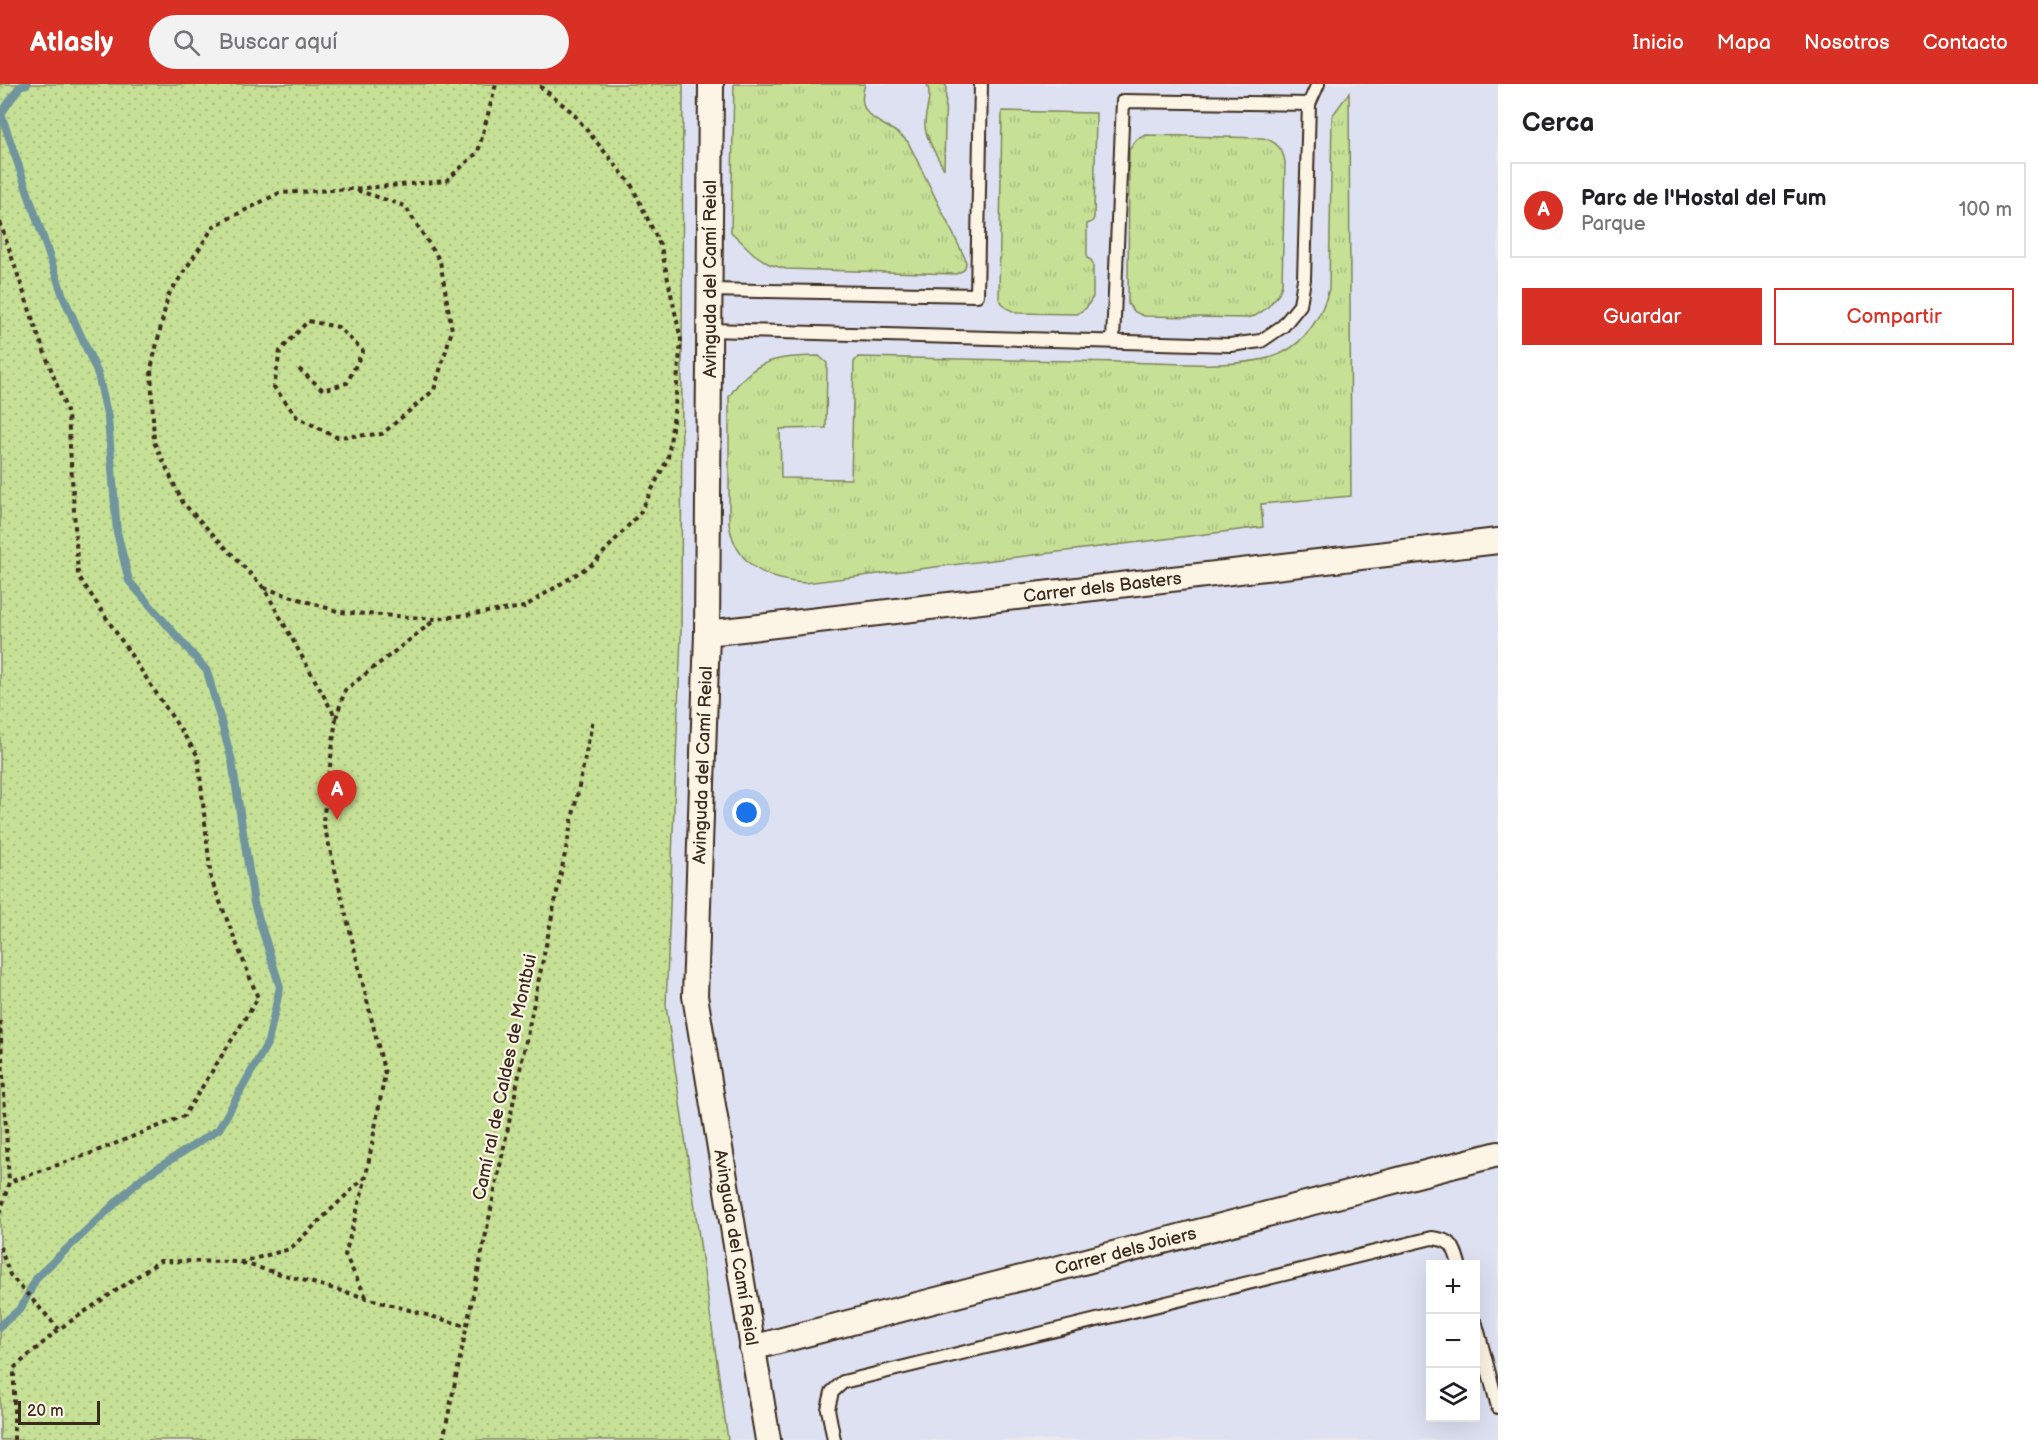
<!DOCTYPE html>
<html lang="es">
<head>
<meta charset="utf-8">
<style>
  body { margin:0; font-family:"Balsamiq Sans",sans-serif; background:#f2f2f2; color:#202124 }
  .controls { position:absolute; right:18px; bottom:18px; display:grid; overflow:hidden; border-radius:0px; box-shadow:0 6px 24px #0002 }
  .controls button { width:54px; height:54px; display:grid; place-items:center; padding:0; border:0; border-bottom:2px solid #e0e0e0; background:#fff; color:#202124; font:30px sans-serif }
  .scale { position:absolute; left:18px; bottom:15px; width:82px; box-sizing:border-box; padding-left:6px; border:3px solid #3b2a1e; border-top:0; font-size:16px; line-height:21px; white-space:nowrap; color:#3b2a1e; -webkit-text-stroke:4px #fcf5e5; paint-order:stroke }
  .you { position:absolute; left:747px; top:729px; width:21px; height:21px; margin:-15px; border:4px solid #fff; border-radius:50%; background:#1a73e8; box-shadow:0 0 0 9px #1a73e833 }
  .badge { display:grid; place-items:center; width:39px; height:39px; border-radius:50%; background:#d93025; color:#fff; font-size:20px; font-weight:700 }
  .pin { position:absolute; translate:-50% -50px; filter:drop-shadow(0 2px 3px #0008) }
  .pin::after { content:''; position:absolute; top:32px; width:21px; height:18px; background:inherit; clip-path:polygon(0 0,100% 0,50% 100%) }
  .list { margin:0; padding:0; list-style:none }
  h2 { display:flex; justify-content:space-between; align-items:center; height:78px; margin:0; padding:0 24px; font-size:26px }
  h2 small { font-size:20px; font-weight:400; color:#757577 }
  .list li { display:grid; grid-template-columns:39px 1fr auto; gap:18px; align-items:center; box-sizing:border-box; height:96px; margin:0 12px 12px; padding:0 12px; border:2px solid #e0e0e0; border-radius:0px }
  .list b { display:block; font-size:22px; white-space:nowrap }
  .list p { margin:0; font-size:20px; white-space:nowrap; color:#757577 }
  .list em { font-size:20px; font-style:normal; color:#757577 }
  .actions { display:flex; gap:12px; padding:18px 24px }
  .actions a { flex:1; padding:14px 0; border:2px solid #d93025; border-radius:0px; text-align:center; font-size:21px; color:#d93025 }
  .actions .main { background:#d93025; color:#fff }
  .icon { flex:none; width:33px; height:33px; fill:none; stroke:currentColor; stroke-width:2; stroke-linecap:round; stroke-linejoin:round }
  .map { position:relative; flex:none; width:1498px; height:1356px; overflow:hidden }
  header { display:flex; align-items:center; gap:36px; box-sizing:border-box; height:84px; padding:0 30px; background:#d93025; color:#fff }
  header strong { font-size:28px }
  nav { display:flex; gap:33px; margin-inline-start:auto; font-size:21px }
  .search { width:420px; height:54px; background:#f2f2f2; display:flex; align-items:center; gap:15px; box-sizing:border-box; padding:0 21px; border-radius:33px; color:#757577; font-size:22px }
  main { display:flex }
  aside { flex:1; background:#fff }
  .map>svg:first-child { display:block }
  .built { fill:#dde1f2; fill-rule:evenodd }
  .grass { fill:url(#grass-tufts); stroke:#80855a; stroke-width:1.5 }
  .park { fill:url(#park-dots); stroke:#80855a; stroke-width:1.5 }
  .lines { fill:none; stroke-linecap:round; stroke-linejoin:round }
  .stream { stroke:#6f959d; stroke-width:8 }
  .lane-casing { stroke:#3b2a1e; stroke-width:16 }
  .street-casing { stroke:#3b2a1e; stroke-width:28 }
  .path { stroke:#3b2a1e; stroke-width:4; stroke-dasharray:4.5 4.5; stroke-linecap:butt }
  .lane { stroke:#fcf5e5; stroke-width:12 }
  .street { stroke:#fcf5e5; stroke-width:24 }
  .labels { text-anchor:middle; dominant-baseline:central; stroke-width:4.5; stroke-linejoin:round; paint-order:stroke }
  .street-label { font-size:18px; fill:#3b2a1e; stroke:#fcf5e5 }
</style>
</head>
<body>
<header>
<strong>Atlasly</strong>
<div class="search"><svg class="icon" aria-label="search" viewBox="0 0 24 24"><circle cx="10" cy="10" r="6"/><path d="M15 15l6 6"/></svg>Buscar aquí</div>
<nav><a>Inicio</a><a>Mapa</a><a>Nosotros</a><a>Contacto</a></nav>
</header>
<main>
<div class="map">
<svg width="1498" height="1356" viewBox="0 0 1498 1356">
  <defs>
    <pattern id="grass-tufts" width="24" height="20" patternUnits="userSpaceOnUse" patternTransform="scale(1.5)"><rect width="24" height="20" fill="#c6e096"/><path d="M3 7l-1-3M5 7V3M7 7l1-3M15 17l-1-3M17 17v-4M19 17l1-3" fill="none" stroke="#abc081"/></pattern>
    <pattern id="park-dots" width="8" height="8" patternUnits="userSpaceOnUse" patternTransform="scale(1.5)"><rect width="8" height="8" fill="#c6e096"/><path d="M2 2h.1M6 6h.1" fill="none" stroke="#abc081" stroke-width="1.8" stroke-linecap="round"/></pattern>
  </defs>
  <rect width="100%" height="100%" fill="#eae9ed"/>
  <filter id="ink" filterUnits="userSpaceOnUse"><feTurbulence type="fractalNoise" baseFrequency=".0167" numOctaves="2"/><feDisplacementMap in="SourceGraphic" scale="12" xChannelSelector="R" yChannelSelector="G"/><feConvolveMatrix kernelMatrix="1 2 1 2 8 2 1 2 1" color-interpolation-filters="sRGB"/></filter>
  <g filter="url(#ink)">
    <path class="built" d="M683,0h815v1356h-770l-62,-435 15,-370zM1430,1180h46v154h-46z"/>
    <g class="grass">
      <path d="M734,0h131c-13,39 26,37 43,58l57,116 1,6 -2,6 -8,4 -170,-5 -17,-5 -15,-10 -23,-22z"/>
      <path d="M927,0h19l-2,85c-6,-12 -18,-29 -19,-43 -1,-14 8,-28 2,-42z"/>
      <path d="M1349,9l2,403 -90,8 2,23 -458,56c-39,-3 -69,-18 -76,-59v-127c24,-39 49,-40 90,-41l8,7 -1,65 -46,1 1,49 70,1 3,-117 4,-5c89,2 177,4 265,5 40,1 124,8 159,-9 25,-12 40,-38 47,-64l3,-173z"/>
      <polygon points="1002,27 1096,29 1094,134 1092,138 1087,140 1087,174 1091,176 1093,180 1093,213 1086,224 1077,230 1017,229 1006,224 999,215"/>
      <path d="M1146,51l117,3c13,3 20,11 22,24l-3,123 -4,10 -11,13 -12,8 -9,2 -102,-2 -9,-4 -7,-8 1,-154 8,-11z"/>
    </g>
    <polygon class="park" points="0,0 683,0 681,551 666,921 728,1356 0,1356"/>
    <g class="lines">
      <polyline class="stream" points="0,1242 21,1224 37,1193 142,1094 219,1045 268,958 280,903 254,819 232,677 207,587 129,497 117,448 108,334 98,290 63,212 1,30 20,2 27,0"/>
      <defs>
        <g id="lane">
          <polyline points="1309,20 1318,0"/>
          <polyline points="710,206 977,211 981,0"/>
          <polyline points="710,246 1230,261 1261,257 1283,242 1300,221 1304,195 1309,20 1123,17 1113,257"/>
          <polyline points="1476,1240 1498,1323"/>
          <path d="M834,1356l-6,-31 4,-17 11,-10 589,-144c20,2 22,8 27,26"/>
        </g>
        <g id="street">
          <path id="s1" d="M711,0l-4,549 -12,363 73,444"/>
          <path id="s2" d="M707,549l791,-92"/>
          <path id="s3" d="M752,1264l746,-194"/>
        </g>
      </defs>
      <use href="#lane" class="lane-casing"/>
      <use href="#street" class="street-casing"/>
      <g class="path">
        <polyline points="0,138 38,251 68,330 78,491 198,672 211,795 258,914 184,1032 89,1070 9,1098"/>
        <polyline points="299,285 323,306 347,299 363,267 338,243 308,237 280,267 274,303 297,333 336,353 382,350 434,306 452,246 440,177 405,122 356,106"/>
        <polyline points="264,504 340,528 436,535 524,523 594,479 640,429 668,374 675,322 681,256 661,163 631,100 572,28 537,0"/>
        <polyline points="336,634 345,606 435,536"/>
        <polyline points="0,937 9,1098 0,1130"/>
        <polyline points="0,1163 10,1191 59,1245"/>
        <polyline points="242,1179 466,1242"/>
        <polyline points="366,1213 345,1171 366,1093"/>
        <polyline points="14,1356 14,1284 59,1245 160,1177 242,1178 290,1165 366,1092 385,990 323,737 336,634 264,504 183,419 154,358 151,285 168,212 214,142 279,109 353,105 446,97 478,68 496,0"/>
        <polyline points="443,1356 593,635"/>
      </g>
      <use href="#lane" class="lane"/>
      <use href="#street" class="street"/>
    </g>
  </g>
  <g class="labels">
    <g class="street-label">
      <text transform="translate(710 195) rotate(-90)">Avinguda del Camí Reial</text>
      <text stroke="none"><textPath href="#s2" startOffset="398">Carrer dels Basters</textPath></text>
      <text transform="translate(703 681) rotate(-88)">Avinguda del Camí Reial</text>
      <text transform="translate(505 993) rotate(-78)">Camí ral de Caldes de Montbui</text>
      <text stroke="none"><textPath href="#s1" startOffset="1167">Avinguda del Camí Reial</textPath></text>
      <text stroke="none"><textPath href="#s3" startOffset="386">Carrer dels Joiers</textPath></text>
    </g>
  </g>
</svg>
<div class="controls">
<button>+</button>
<button>−</button>
<button><svg class="icon" aria-label="layers" viewBox="0 0 24 24"><path d="M12 4l9 5-9 5-9-5zM3 14l9 5 9-5"/></svg></button>
</div>
<div class="scale">20 m</div>
<div class="you"></div>
<div class="pin badge" style="left:337px;top:736px">A</div>
</div>
<aside>
<h2>Cerca<small></small></h2>
<ul class="list">
<li><span class="badge">A</span><div><b>Parc de l'Hostal del Fum</b><p>Parque</p></div><em>100 m</em></li>
</ul>
<div class="actions"><a class="main">Guardar</a><a>Compartir</a></div>
</aside>
</main>
</body>
</html>
